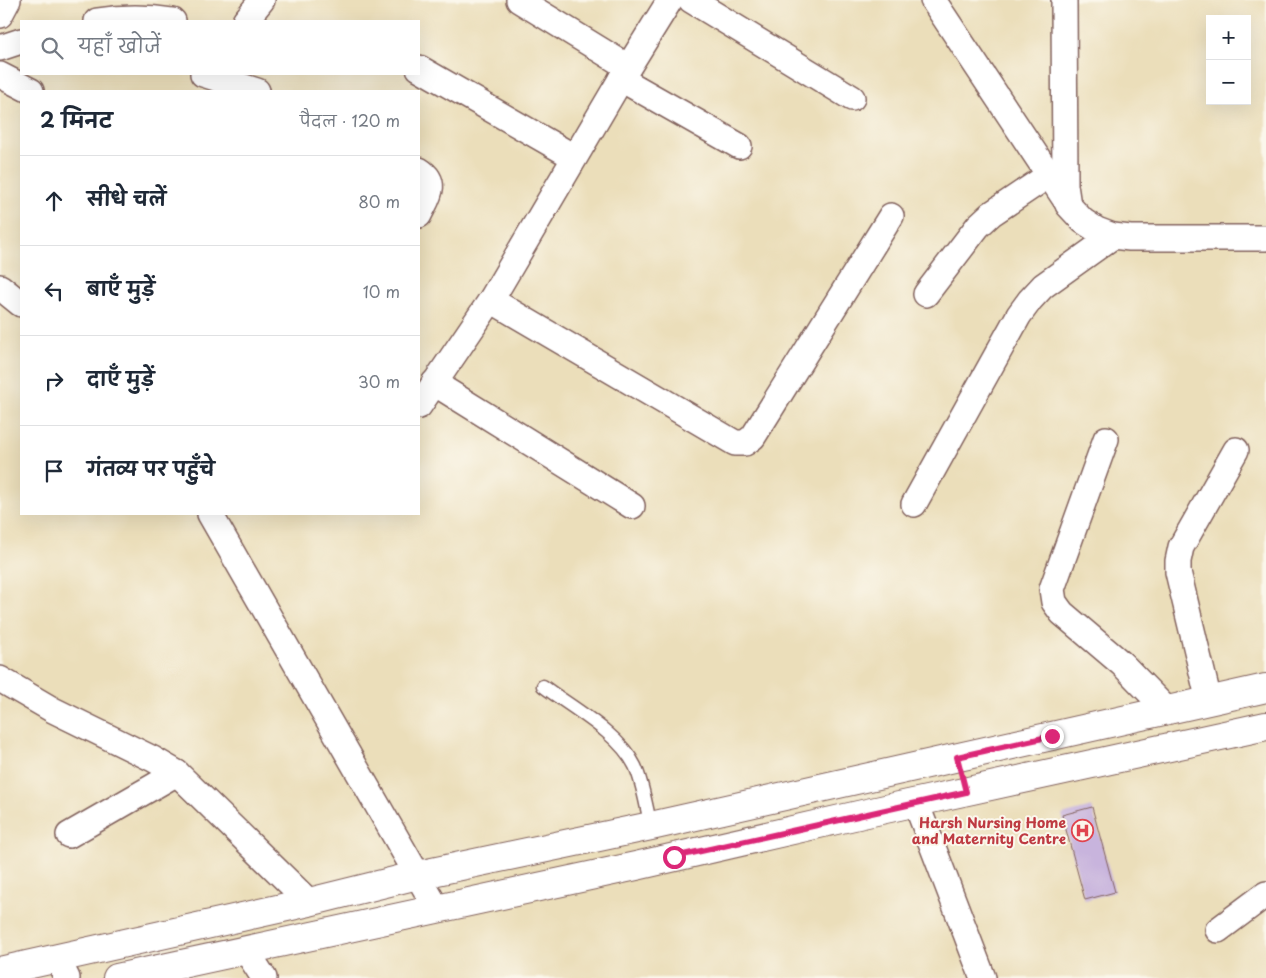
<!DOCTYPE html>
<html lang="hi">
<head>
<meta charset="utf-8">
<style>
  body { margin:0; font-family:"Playpen Sans","Playpen Sans Deva",sans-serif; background:#f2f2f3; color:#1f2937 }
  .controls { position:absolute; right:15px; top:15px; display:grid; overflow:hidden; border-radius:0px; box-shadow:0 5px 20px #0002 }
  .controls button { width:45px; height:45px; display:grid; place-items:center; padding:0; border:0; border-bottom:1px solid #e0e1e3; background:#fff; color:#1f2937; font:25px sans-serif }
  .stop { position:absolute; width:15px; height:15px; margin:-11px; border:4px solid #db2777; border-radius:50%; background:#fff }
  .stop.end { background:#db2777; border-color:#fff; box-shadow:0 1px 5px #0008 }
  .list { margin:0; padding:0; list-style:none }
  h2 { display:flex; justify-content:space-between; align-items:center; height:65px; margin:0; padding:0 20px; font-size:21px }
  h2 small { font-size:16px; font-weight:400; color:#747a83 }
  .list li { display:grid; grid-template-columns:32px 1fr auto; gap:15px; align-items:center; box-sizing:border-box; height:90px; padding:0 20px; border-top:1px solid #e0e1e3 }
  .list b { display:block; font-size:19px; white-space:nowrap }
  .list em { font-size:16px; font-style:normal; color:#747a83 }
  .icon { flex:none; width:28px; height:28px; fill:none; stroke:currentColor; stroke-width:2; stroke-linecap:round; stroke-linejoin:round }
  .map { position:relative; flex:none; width:1266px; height:978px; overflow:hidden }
  .search { position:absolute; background:#fff; box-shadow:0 5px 20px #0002; left:20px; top:20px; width:400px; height:55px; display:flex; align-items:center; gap:12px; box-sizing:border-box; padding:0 18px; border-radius:0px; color:#747a83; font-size:19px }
  .panel { position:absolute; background:#fff; box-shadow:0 5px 20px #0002; left:20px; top:90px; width:400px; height:425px; border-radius:0px }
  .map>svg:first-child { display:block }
  .building { fill:#c8b4dd }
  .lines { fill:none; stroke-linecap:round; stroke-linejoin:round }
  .lane-casing { stroke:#82625d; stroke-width:15 }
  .street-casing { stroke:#82625d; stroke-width:28 }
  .secondary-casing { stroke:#82625d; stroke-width:30 }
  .lane { stroke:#fff; stroke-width:12 }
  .street { stroke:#fff; stroke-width:25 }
  .secondary { stroke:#fff; stroke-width:28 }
  .route { stroke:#db2777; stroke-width:6 }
  .labels { text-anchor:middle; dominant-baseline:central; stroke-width:4; stroke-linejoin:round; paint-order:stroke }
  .health-label { font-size:14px; font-weight:bold; fill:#be3a42; stroke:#fbf7ec; text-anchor:end }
</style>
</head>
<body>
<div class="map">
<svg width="1266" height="978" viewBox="0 0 1266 978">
  <rect width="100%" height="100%" fill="#fbf7ec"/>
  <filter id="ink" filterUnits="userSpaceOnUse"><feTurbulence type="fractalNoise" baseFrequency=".02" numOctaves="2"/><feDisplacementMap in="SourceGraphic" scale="10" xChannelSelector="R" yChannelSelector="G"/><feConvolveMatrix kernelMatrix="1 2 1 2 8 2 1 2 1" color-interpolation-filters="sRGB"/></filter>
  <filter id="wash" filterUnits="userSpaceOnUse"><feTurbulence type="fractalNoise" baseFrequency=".0096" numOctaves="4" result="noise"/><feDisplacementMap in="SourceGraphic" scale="20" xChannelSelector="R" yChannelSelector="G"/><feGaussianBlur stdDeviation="1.12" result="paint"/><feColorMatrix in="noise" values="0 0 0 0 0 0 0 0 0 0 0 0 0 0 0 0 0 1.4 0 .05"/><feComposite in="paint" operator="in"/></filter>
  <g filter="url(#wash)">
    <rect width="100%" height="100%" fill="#ebdeba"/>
    <g id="blocks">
      <polygon class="building" points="1092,807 1115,892 1085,900 1062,815"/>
    </g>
  </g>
  <g filter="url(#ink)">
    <use href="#blocks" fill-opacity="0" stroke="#82625d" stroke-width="1"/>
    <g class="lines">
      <defs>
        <path id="lane" d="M543,686c29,22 76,47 92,80 8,17 11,41 16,60"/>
        <g id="street">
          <polyline points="519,0 628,67"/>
          <polyline points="691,0 852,98"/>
          <polyline points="933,0 1067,202"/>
          <polyline points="1064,0 1065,185 1068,205 1083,221 1097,230 1113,236 1130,238 1266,238"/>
          <polyline points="0,15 8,0"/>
          <path d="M97,21c25,-4 51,-4 76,0"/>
          <polyline points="245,21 262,0"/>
          <polyline points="0,48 21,41"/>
          <polyline points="419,68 574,157"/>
          <polyline points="203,74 257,91"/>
          <polyline points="0,75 31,91"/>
          <polyline points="621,79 739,146"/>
          <path d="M419,170c21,13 8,28 0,45"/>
          <polyline points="0,287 21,304"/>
          <polyline points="926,294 978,226 991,214 1049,175"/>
          <polyline points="491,300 735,443 745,443 753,437 891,216"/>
          <polyline points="434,383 632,506"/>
          <polyline points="419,406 491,300 621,79 670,0"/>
          <polyline points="1106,439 1052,589 1054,602 1062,613 1122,664 1167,710"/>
          <polyline points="914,504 1019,315 1030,300 1043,286 1113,236"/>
          <polyline points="210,514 437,909"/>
          <polyline points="0,679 53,710 153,759 177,773 309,902"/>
          <polyline points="1209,701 1178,572 1178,561 1181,547 1236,450"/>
          <polyline points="916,803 983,978"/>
          <polyline points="69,835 177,773"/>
          <polyline points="1218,930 1266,894"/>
          <polyline points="246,950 264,978"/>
          <polyline points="57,958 67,978"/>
        </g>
        <g id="secondary">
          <polyline points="0,971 309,902 418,875 651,826 1266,688"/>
          <polyline points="117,978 636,866 867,813 1266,726"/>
        </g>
      </defs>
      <use href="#lane" class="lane-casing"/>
      <use href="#street" class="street-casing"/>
      <use href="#secondary" class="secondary-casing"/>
      <use href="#lane" class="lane"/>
      <use href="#street" class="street"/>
      <use href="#secondary" class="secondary"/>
    </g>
  </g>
  <g class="lines" filter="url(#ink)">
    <polyline class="route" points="674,857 966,792 957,757 1052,736"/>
  </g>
  <defs>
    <symbol id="hospital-ring" viewBox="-11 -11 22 22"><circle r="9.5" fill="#fbf7ec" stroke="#e0444e" stroke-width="1.5"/><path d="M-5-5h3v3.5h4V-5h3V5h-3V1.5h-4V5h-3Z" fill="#e0444e"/></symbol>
  </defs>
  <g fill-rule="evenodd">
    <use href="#hospital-ring" x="1070" y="818" width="25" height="25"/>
  </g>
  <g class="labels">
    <g class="health-label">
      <text x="1066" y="822">Harsh Nursing Home<tspan x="1066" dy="16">and Maternity Centre</tspan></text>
    </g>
  </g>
</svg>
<div class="controls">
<button>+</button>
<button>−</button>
</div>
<div class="stop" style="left:674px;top:857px"></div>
<div class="stop end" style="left:1052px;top:736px"></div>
<div class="search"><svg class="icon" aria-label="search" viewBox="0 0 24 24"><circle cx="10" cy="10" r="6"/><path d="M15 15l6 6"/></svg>यहाँ खोजें</div>
<section class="panel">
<h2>2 मिनट<small>पैदल · 120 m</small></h2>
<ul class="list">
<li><svg class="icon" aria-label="ahead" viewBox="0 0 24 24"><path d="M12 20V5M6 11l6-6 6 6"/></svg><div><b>सीधे चलें</b></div><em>80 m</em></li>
<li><svg class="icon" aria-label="left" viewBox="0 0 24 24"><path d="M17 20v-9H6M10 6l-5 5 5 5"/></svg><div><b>बाएँ मुड़ें</b></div><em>10 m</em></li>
<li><svg class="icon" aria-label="right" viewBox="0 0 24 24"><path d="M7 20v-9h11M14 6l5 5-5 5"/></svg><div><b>दाएँ मुड़ें</b></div><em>30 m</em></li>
<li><svg class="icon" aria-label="arrive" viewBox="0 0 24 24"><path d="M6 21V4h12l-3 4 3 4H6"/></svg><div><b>गंतव्य पर पहुँचे</b></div></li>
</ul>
</section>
</div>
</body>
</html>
